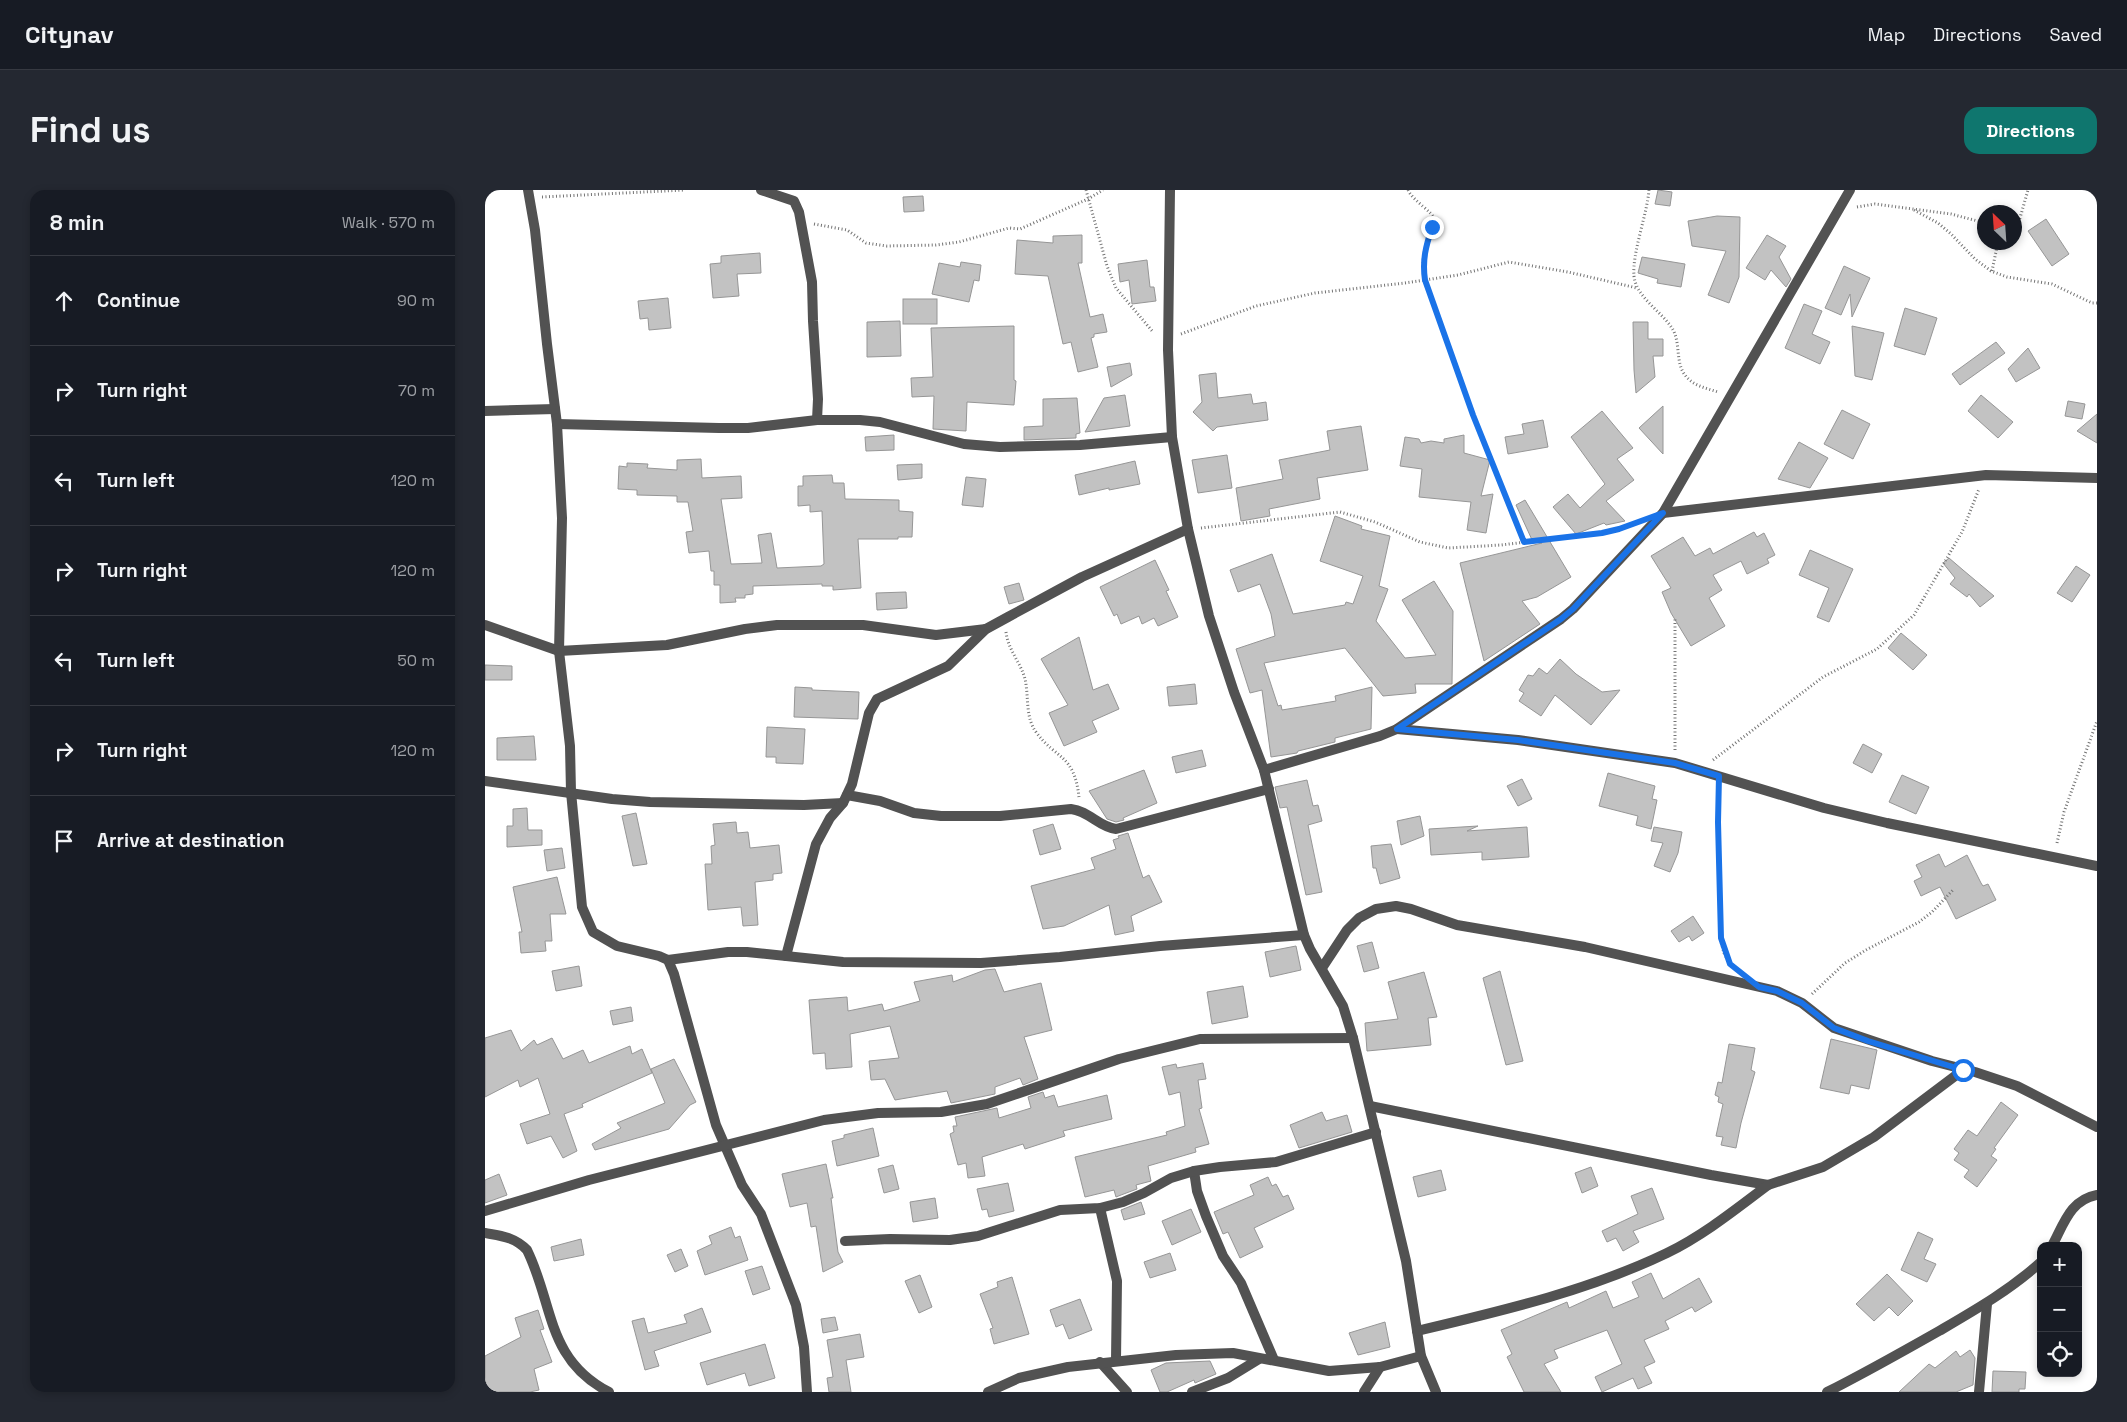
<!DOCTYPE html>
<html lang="en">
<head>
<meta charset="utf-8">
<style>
  body { margin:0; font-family:"Space Grotesk",sans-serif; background:#242831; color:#f1f3f6 }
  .controls { position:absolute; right:15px; bottom:15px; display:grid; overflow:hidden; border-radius:10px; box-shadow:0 2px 8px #0003 }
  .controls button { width:45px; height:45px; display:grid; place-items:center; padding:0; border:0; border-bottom:1px solid #363941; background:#171b24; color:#f1f3f6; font:25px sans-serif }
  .compass { position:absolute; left:1492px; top:15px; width:45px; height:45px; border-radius:50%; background:#171b24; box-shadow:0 2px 8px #0003; rotate:335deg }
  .stop { position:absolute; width:15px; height:15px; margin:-11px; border:4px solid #1a73e8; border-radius:50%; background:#fff }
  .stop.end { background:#1a73e8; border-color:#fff; box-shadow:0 1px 5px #0008 }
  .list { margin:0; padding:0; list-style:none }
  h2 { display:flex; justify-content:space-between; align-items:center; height:65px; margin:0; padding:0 20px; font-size:21px }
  h2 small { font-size:16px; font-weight:400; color:#9ea1a6 }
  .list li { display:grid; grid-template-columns:32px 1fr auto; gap:15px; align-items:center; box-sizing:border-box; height:90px; padding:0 20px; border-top:1px solid #363941 }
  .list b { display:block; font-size:19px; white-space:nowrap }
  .list em { font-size:16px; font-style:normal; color:#9ea1a6 }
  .icon { flex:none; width:28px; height:28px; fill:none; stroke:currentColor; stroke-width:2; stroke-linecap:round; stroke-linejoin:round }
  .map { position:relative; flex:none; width:1612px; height:1202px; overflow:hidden; border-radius:15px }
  header { display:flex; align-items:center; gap:30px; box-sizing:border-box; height:70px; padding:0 25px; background:#171b24; border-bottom:1px solid #363941 }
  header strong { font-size:24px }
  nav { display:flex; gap:28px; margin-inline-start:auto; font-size:18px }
  .intro { display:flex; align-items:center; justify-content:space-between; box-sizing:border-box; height:120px; padding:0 30px }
  h1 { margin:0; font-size:35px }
  .button { padding:12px 22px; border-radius:15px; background:#0f766e; color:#fff; font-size:18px; font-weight:700 }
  main { display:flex; gap:30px; padding:0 30px }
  aside { flex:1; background:#171b24; border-radius:15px; box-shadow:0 2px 8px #0003 }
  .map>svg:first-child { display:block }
  .building { fill:#c2c2c2; stroke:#969696 }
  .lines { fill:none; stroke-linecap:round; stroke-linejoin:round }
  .path { stroke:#747474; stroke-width:3; stroke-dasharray:1 2.5; stroke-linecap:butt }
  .street { stroke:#525252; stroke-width:10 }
  .route { stroke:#1a73e8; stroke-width:6 }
</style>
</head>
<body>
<header>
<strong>Citynav</strong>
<nav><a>Map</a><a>Directions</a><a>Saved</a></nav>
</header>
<div class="intro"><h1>Find us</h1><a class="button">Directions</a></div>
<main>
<aside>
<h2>8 min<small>Walk · 570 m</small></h2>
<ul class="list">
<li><svg class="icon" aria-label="ahead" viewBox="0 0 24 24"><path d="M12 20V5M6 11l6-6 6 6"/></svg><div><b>Continue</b></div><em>90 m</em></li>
<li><svg class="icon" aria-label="right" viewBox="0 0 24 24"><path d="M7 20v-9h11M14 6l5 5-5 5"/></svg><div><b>Turn right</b></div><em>70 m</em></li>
<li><svg class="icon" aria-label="left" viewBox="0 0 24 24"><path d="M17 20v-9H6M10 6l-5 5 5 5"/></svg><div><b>Turn left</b></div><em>120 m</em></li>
<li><svg class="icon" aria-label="right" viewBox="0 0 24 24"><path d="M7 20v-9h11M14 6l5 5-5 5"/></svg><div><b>Turn right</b></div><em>120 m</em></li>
<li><svg class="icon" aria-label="left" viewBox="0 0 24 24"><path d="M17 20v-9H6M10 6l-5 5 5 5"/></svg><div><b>Turn left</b></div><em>50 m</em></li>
<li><svg class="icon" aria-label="right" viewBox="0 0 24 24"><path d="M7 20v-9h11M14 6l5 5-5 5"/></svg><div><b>Turn right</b></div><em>120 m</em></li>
<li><svg class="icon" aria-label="arrive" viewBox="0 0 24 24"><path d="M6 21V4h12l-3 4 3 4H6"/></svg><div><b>Arrive at destination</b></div></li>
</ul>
</aside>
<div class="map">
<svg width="1612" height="1202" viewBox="0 0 1612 1202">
  <rect width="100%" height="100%" fill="#fff"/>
  <g class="building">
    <polygon points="1173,0 1187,2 1185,16 1170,14"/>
    <polygon points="438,6 439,21 419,22 418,7"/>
    <polygon points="1232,26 1255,27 1254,87 1244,113 1223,105 1241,61 1207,56 1203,31"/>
    <polygon points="1561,29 1584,64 1567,76 1543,41"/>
    <polygon points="597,45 597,73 593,73 605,127 618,124 622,142 609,144 609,147 606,148 613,177 593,182 586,152 578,154 563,86 530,84 532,50 568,53 568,46"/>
    <polygon points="1282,45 1301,56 1294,67 1306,89 1301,97 1286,80 1280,90 1261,78"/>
    <polygon points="275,63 276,83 252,84 254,106 228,108 225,74 236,73 236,66"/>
    <polygon points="1157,67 1200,74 1196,97 1172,93 1173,89 1153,83"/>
    <polygon points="662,70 665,97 669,97 671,111 647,114 644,90 635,92 633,74"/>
    <polygon points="476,72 496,75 494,91 489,90 484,112 447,104 454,73 475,77"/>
    <polygon points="1359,76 1385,88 1367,127 1365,104 1356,125 1340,118"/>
    <polygon points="183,108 186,138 164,140 163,128 155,129 153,111"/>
    <rect x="418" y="109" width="34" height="25"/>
    <polygon points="1319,114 1337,121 1327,144 1345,152 1335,174 1300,158"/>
    <polygon points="1420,118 1452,128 1440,165 1409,156"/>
    <polygon points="415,131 416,166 382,167 382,132"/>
    <polygon points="1148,132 1163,132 1163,149 1178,149 1178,166 1168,166 1170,187 1151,203 1149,180"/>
    <polygon points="529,136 529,190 531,191 529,215 482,212 481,241 448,239 449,206 427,207 426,188 448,187 446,138"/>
    <polygon points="1367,136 1399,143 1387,190 1370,186"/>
    <polygon points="1511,152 1520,163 1475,195 1467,184"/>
    <polygon points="1543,158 1555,178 1531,192 1523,179"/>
    <polygon points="645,173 647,185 626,197 622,177"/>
    <polygon points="731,183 733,208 766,204 768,214 781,212 783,230 732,237 728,241 708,222 717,212 714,185"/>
    <polygon points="640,205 645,236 600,242 619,208"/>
    <polygon points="1496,205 1528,232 1513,248 1483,221"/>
    <polygon points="592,208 595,243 591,244 591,248 539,250 539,237 558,236 558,209"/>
    <polygon points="1583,211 1600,214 1597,229 1580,226"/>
    <polygon points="1178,216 1178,264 1154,238"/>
    <polygon points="1357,220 1385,234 1368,269 1339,254"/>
    <polygon points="1117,221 1148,258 1132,269 1149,290 1121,311 1140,331 1121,335 1119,333 1091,344 1068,317 1083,304 1095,318 1120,294 1086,247"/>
    <polygon points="1612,224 1612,253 1592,241"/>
    <polygon points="1058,230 1063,257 1023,264 1020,247 1039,244 1037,234"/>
    <polygon points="876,236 883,280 832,288 835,309 784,319 785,326 756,331 751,298 798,289 794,270 845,260 842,241"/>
    <polygon points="409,245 409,260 381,261 380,247"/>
    <polygon points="979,245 979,263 1005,270 996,306 1008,304 1001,343 982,340 986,312 934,307 937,279 915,276 920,247 934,249 936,253 946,251 959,253 959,249"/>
    <polygon points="1314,252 1343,268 1325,298 1293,289"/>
    <polygon points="742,265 747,298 713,303 707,270"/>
    <polygon points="216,269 217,288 256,286 257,308 236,309 246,374 277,373 273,345 286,343 292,378 336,376 339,374 337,321 325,322 325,315 313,316 313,296 318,296 318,286 347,285 348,293 359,293 360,309 414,310 414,321 428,322 427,347 413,347 413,349 373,349 376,398 348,400 348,396 337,396 337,394 268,396 268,404 260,405 260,408 250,408 251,412 235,413 235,395 229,395 229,381 226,381 224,361 204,363 201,342 208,341 203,312 192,312 192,306 152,305 152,300 133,299 134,276 142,277 142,273 163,274 162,278 192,280 192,270"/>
    <polygon points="650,271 655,294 624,300 624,298 594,305 590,285"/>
    <polygon points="437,274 437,288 413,290 412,275"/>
    <polygon points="481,287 501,289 498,317 477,315"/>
    <polygon points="1040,310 1086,387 1052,407 1037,411 1055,434 999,471 975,373 1057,353 1048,352 1031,315"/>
    <polygon points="850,326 877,336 876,339 905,346 894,396 903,399 891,431 920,468 951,465 917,410 949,391 968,421 967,494 930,494 931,503 898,506 860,458 779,473 793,516 796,515 797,520 851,511 850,506 887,497 886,539 850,548 850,552 813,561 812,563 786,567 777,500 765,503 751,459 790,446 786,424 775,394 753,402 745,380 787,364 808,424 860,415 861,412 868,414 878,386 835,371"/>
    <polygon points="1269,342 1272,347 1279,343 1290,365 1282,369 1284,373 1262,384 1256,371 1228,385 1237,400 1224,408 1240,436 1206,456 1186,423 1177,402 1186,398 1166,366 1198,347 1210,366 1225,358 1228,364"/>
    <polygon points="1325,360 1368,379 1344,432 1332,427 1344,398 1314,385"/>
    <polygon points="1464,368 1478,380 1509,406 1495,417 1484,404 1482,407 1465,394 1470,388 1458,373"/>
    <polygon points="670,370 684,400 681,401 693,427 673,436 669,428 657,434 654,426 636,434 632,424 629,426 615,397"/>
    <polygon points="1591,376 1605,385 1587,412 1572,403"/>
    <polygon points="534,393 539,410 524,414 519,397"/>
    <polygon points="421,402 422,418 392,420 391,403"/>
    <polygon points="1416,443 1442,465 1428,480 1403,458"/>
    <polygon points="594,447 608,500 623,494 634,519 607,531 612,542 579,556 564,523 583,515 556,469"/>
    <polygon points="1075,469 1091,484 1117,502 1135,500 1106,535 1070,505 1056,526 1034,511 1039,503 1034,500 1043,485 1048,486 1054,478 1062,484"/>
    <polygon points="0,475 27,476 27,490 0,490"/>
    <polygon points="710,494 712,514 684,516 682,497"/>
    <polygon points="310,497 327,498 327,500 374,502 373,529 309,527"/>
    <polygon points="282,537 320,539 318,574 291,573 291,567 281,567"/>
    <polygon points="49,546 51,570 12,570 12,548"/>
    <polygon points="1378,554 1397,564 1387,583 1368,573"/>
    <polygon points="717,560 721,576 691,583 687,567"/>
    <polygon points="659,580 672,613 638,628 639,630 631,632 622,629 604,601"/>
    <polygon points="1123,583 1170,596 1167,609 1172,610 1166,639 1151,635 1153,626 1114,616"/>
    <polygon points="1417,585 1444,597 1431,624 1404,612"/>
    <polygon points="1037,589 1047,609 1033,616 1022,596"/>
    <polygon points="822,590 828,616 833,615 837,631 823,635 837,702 821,705 802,617 795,618 790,597"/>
    <polygon points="42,618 43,640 57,640 57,655 22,657 22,636 28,636 28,619"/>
    <polygon points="151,623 162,674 148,676 137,626"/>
    <polygon points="935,626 939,646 916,655 912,631"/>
    <polygon points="251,632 252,643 263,642 265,658 294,655 297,683 288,684 288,690 270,692 273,735 258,736 256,717 223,720 220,674 227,674 226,656 230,655 228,634"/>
    <polygon points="568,634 576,659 555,665 548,640"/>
    <polygon points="993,636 982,641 1042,637 1044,667 997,670 997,662 946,665 944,639"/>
    <polygon points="1169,637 1197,642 1193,663 1185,682 1169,676 1178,653 1166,651"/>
    <polygon points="643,643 658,688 664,685 677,712 646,726 649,741 630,745 624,715 579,736 558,739 546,696 610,679 606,668 631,659 628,650 634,648 633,646"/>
    <polygon points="906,654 915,688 895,694 891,678 888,678 886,656"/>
    <polygon points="77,658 80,678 62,681 59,660"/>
    <polygon points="1454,664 1460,677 1482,665 1496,693 1498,696 1503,694 1511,710 1471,729 1455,697 1436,706 1429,691 1437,687 1431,675"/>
    <polygon points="72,687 81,724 65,724 67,751 60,751 61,761 36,763 34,742 37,742 28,697"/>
    <polygon points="1208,726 1219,743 1207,751 1204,746 1194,752 1186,741"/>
    <polygon points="887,752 894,778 879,782 872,756"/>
    <polygon points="811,756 816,780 785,787 780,762"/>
    <polygon points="94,776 97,796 71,801 67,781"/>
    <polygon points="510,779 519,802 556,793 567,840 539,847 553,889 538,895 535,888 510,897 510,904 466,913 462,901 410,910 400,889 386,890 384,871 414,868 405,836 365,844 367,877 341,879 340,863 328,864 324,810 362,807 363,821 397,814 399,821 435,811 429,792 467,785 468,792 500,780"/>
    <polygon points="1015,781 1038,871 1021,875 998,788"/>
    <polygon points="939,782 952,827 943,828 946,855 882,861 880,833 913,829 903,792"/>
    <polygon points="758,796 763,827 727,834 722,802"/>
    <polygon points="146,817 148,831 128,835 125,821"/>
    <polygon points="26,840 36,861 49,850 52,855 67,848 78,869 98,860 104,873 145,856 147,864 157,859 167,883 97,914 98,917 79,924 92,961 78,968 66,946 42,954 35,934 65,924 53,888 35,897 33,890 0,907 0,848"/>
    <polygon points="1346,849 1392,860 1384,899 1366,895 1364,904 1335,898"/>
    <polygon points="1244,854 1270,858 1266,880 1270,882 1256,933 1251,958 1236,955 1238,947 1231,946 1238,914 1233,912 1234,907 1230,905 1233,892 1237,893"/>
    <polygon points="189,869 211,912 205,915 184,939 110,960 107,954 136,938 132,933 180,913 166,879"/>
    <polygon points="718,873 721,889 713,890 717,918 714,919 724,954 710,958 711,962 663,976 666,991 651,995 652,999 636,1005 631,1007 629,1000 600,1007 590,967 682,945 681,942 700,936 695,902 684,905 677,877 691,874 692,878"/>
    <polygon points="558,902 560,908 569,905 573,917 622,905 627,929 578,941 580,946 540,959 538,954 497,967 500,986 483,988 481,973 473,975 465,944 469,942 468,936 472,936 470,927 512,918 514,928 546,918 543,907"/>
    <polygon points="1516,912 1533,925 1509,958 1511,959 1506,966 1512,970 1492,997 1479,987 1484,980 1469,970 1474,963 1469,959 1483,940 1492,946"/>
    <polygon points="837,922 841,931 862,925 867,942 814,958 805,935"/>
    <polygon points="388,938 394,966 352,976 347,951 359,948 359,945"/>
    <polygon points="341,974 348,1008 346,1008 353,1062 358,1072 338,1082 331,1036 326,1037 322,1013 305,1017 297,984"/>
    <polygon points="408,975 414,999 399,1003 393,979"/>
    <polygon points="1106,977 1113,996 1097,1003 1090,983"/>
    <polygon points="956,980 961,1000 933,1007 928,987"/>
    <polygon points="14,984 22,1005 0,1013 0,990"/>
    <polygon points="783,987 787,996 791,994 798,1007 803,1005 809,1019 769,1038 778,1057 755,1068 743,1042 738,1044 729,1022 769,1005 765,995"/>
    <polygon points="523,993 529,1021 504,1027 502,1019 497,1020 492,999"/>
    <polygon points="1167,998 1179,1029 1148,1041 1154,1052 1138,1061 1131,1048 1122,1052 1117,1041 1153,1024 1146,1006"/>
    <polygon points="450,1008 453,1028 428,1032 425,1012"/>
    <polygon points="656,1012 660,1024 639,1030 636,1020"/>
    <polygon points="706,1019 716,1042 687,1055 677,1031"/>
    <polygon points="246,1037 250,1048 255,1046 263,1070 220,1085 212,1061 227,1054 224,1046"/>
    <polygon points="1433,1042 1448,1049 1439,1069 1451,1074 1442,1092 1416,1080"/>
    <polygon points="96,1049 99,1065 69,1071 66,1057"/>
    <polygon points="196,1059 203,1076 190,1082 182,1065"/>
    <polygon points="685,1063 691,1080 665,1088 659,1072"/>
    <polygon points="277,1076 285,1099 268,1105 260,1081"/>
    <polygon points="1166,1083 1178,1109 1214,1088 1227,1112 1210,1122 1207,1117 1180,1131 1184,1139 1159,1150 1170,1172 1159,1177 1167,1193 1153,1199 1148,1188 1117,1202 1110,1187 1137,1174 1122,1140 1069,1160 1073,1168 1059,1174 1076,1202 1039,1202 1022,1167 1027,1164 1016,1140 1082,1112 1084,1118 1121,1101 1128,1118 1154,1107 1147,1092"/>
    <polygon points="1402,1084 1428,1111 1413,1126 1404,1117 1389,1131 1371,1114"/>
    <polygon points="435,1085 447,1117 434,1123 420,1091"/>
    <polygon points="527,1087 544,1144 509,1154 505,1139 508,1138 495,1104 513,1097 512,1092"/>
    <polygon points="595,1109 607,1140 584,1149 578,1134 571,1137 565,1120"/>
    <polygon points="217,1118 226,1142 169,1161 174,1176 160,1180 147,1131 159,1128 163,1143 202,1133 199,1125"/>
    <polygon points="53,1120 59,1139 55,1140 67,1172 49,1179 54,1200 45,1202 4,1202 0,1190 0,1166 36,1147 30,1128"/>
    <polygon points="350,1127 353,1140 338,1143 336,1129"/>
    <polygon points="900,1132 905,1157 873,1165 864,1143"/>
    <polygon points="375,1144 379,1167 361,1170 366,1202 344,1202 342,1188 348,1187 342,1150"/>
    <polygon points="280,1154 290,1188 264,1196 260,1183 222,1195 215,1173"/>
    <polygon points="1485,1160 1490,1168 1488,1195 1471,1202 1414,1202 1444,1174 1450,1178 1471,1161 1475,1167"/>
    <polygon points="725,1171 731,1184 710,1193 709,1190 682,1202 675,1202 666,1180 681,1173"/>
    <polygon points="1508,1181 1541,1182 1540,1199 1534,1199 1534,1202 1507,1202"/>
  </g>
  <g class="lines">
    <g class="path">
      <polyline points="601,0 622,76 631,98 668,142"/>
      <path d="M923,0c5,11 25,22 26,29 1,9 -7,21 -9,30 -3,11 -2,20 0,31l48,135 51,127"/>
      <path d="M1164,0c-2,25 -17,63 -15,86 2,21 27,35 38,52 9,14 3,34 13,47 8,11 21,13 33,17"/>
      <polyline points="57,7 200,0"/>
      <polyline points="1372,17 1390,14 1466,24 1500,33"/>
      <polyline points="1429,20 1453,33 1466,44 1490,69 1506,81 1522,87 1567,94 1607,113 1612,113"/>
      <polyline points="329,34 362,40 381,53 402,56 451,55 474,52 524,38 535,39 603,9 618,0"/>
      <polyline points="1530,34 1535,28 1543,0"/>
      <polyline points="1507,81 1513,52"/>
      <polyline points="696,144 771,116 830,103 920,93 973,85 1024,72 1083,82 1152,98"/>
      <polyline points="716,338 855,322 890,332 935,352 963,358 1016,355 1117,343 1147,334"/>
      <path d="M521,442c2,18 15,31 19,47 4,17 0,38 11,53 20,28 38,21 43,65"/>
      <polyline points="1190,560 1190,429"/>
      <polyline points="1228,570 1338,487 1392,459 1429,425 1477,342 1494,299"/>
      <polyline points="1234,599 1235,748 1239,763 1246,776"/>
      <polyline points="1572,653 1579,622 1612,531"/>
      <polyline points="1327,804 1360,773 1381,760 1434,732 1447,722 1468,700"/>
    </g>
    <g class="street">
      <polyline points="43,0 50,40 62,154 72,234 77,328 74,461 85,556 86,602 97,717 108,742 132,756 174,766 183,770 189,784 231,935 257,995 276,1024 311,1115 319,1157 322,1202"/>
      <polyline points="276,0 309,11 314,22 327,92 328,131 333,209 332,230"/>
      <polyline points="685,0 683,160 687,247 703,339 724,426 749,502 779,580 819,745 825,759 858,816 868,848 921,1071 936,1166 951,1202"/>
      <polyline points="0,221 70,219"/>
      <polyline points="72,234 234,238 263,238 332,230 375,230 395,232 479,254 515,257 595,255 687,247"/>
      <polyline points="1178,323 1501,285 1612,288"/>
      <polyline points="0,435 74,461 182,455 260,439 292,435 378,435 451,445 501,439"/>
      <polyline points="912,539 1033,550 1190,573 1339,618 1402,633 1612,676"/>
      <polyline points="779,580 895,546 912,539 1076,429 1088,419 1178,323 1365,0"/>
      <polyline points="0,591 127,609 165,612 319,615 358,613"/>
      <path d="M362,605l33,6 34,12 27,3h59l71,-7c18,2 28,18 45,20l153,-40"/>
      <polyline points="301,766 331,654 345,628 358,613 367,594 384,523 392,509 463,476 501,439 523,427 597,387 703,339"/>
      <polyline points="183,770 243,762 262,762 358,772 496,773 575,767 675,756 819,745"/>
      <polyline points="837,778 862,740 874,728 891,719 911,716 926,719 972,735 1100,757 1292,801 1317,813 1349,838 1447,871 1490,882 1532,896 1612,937"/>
      <polyline points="885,916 1226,985 1283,995 1338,977 1389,947 1478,880"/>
      <polyline points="709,981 712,1001 721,1026 738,1066 756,1093 789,1170"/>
      <polyline points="615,1018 632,1091 631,1170"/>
      <polyline points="0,1021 104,990 339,930 393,923 456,922 502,914 634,869 715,849 868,848"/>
      <path d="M0,1043c16,3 30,4 42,17 27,55 19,109 82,142"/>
      <polyline points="360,1051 405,1049 465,1050 493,1046 575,1020 615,1018 638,1012 659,1003 686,988 709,981 735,977 791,972 891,942"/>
      <path d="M1567,1056c12,-22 18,-46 45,-51"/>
      <path d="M932,1141c84,-20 171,-40 250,-78 37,-18 69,-44 101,-68"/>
      <polyline points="615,1172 642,1202"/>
      <polyline points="503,1202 534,1188 583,1177 691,1165 748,1163 844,1181 895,1177 936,1166"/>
      <polyline points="707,1202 743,1188 774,1169"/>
      <polyline points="879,1202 895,1177"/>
      <path d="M1342,1202c38,-19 75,-40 112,-61 36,-21 71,-41 102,-69"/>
      <polyline points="1494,1202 1502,1114"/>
    </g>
  </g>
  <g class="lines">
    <path class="route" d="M947,37c-6,19 -10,33 -7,53l48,135 51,127 78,-9 17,-4 44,-16 -90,96 -12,10 -164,110 121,11 157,23 44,13 -1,46 3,116 9,26 29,23 18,4 25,12 32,25 34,13 95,29"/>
  </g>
</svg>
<div class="controls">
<button>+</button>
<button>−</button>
<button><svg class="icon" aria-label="locate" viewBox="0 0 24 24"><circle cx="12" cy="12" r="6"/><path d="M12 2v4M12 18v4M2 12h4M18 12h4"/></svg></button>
</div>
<svg class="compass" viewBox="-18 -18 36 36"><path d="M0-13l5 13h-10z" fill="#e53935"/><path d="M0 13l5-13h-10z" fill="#9ea1a6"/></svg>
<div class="stop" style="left:1478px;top:880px"></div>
<div class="stop end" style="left:947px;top:37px"></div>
</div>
</main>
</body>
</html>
